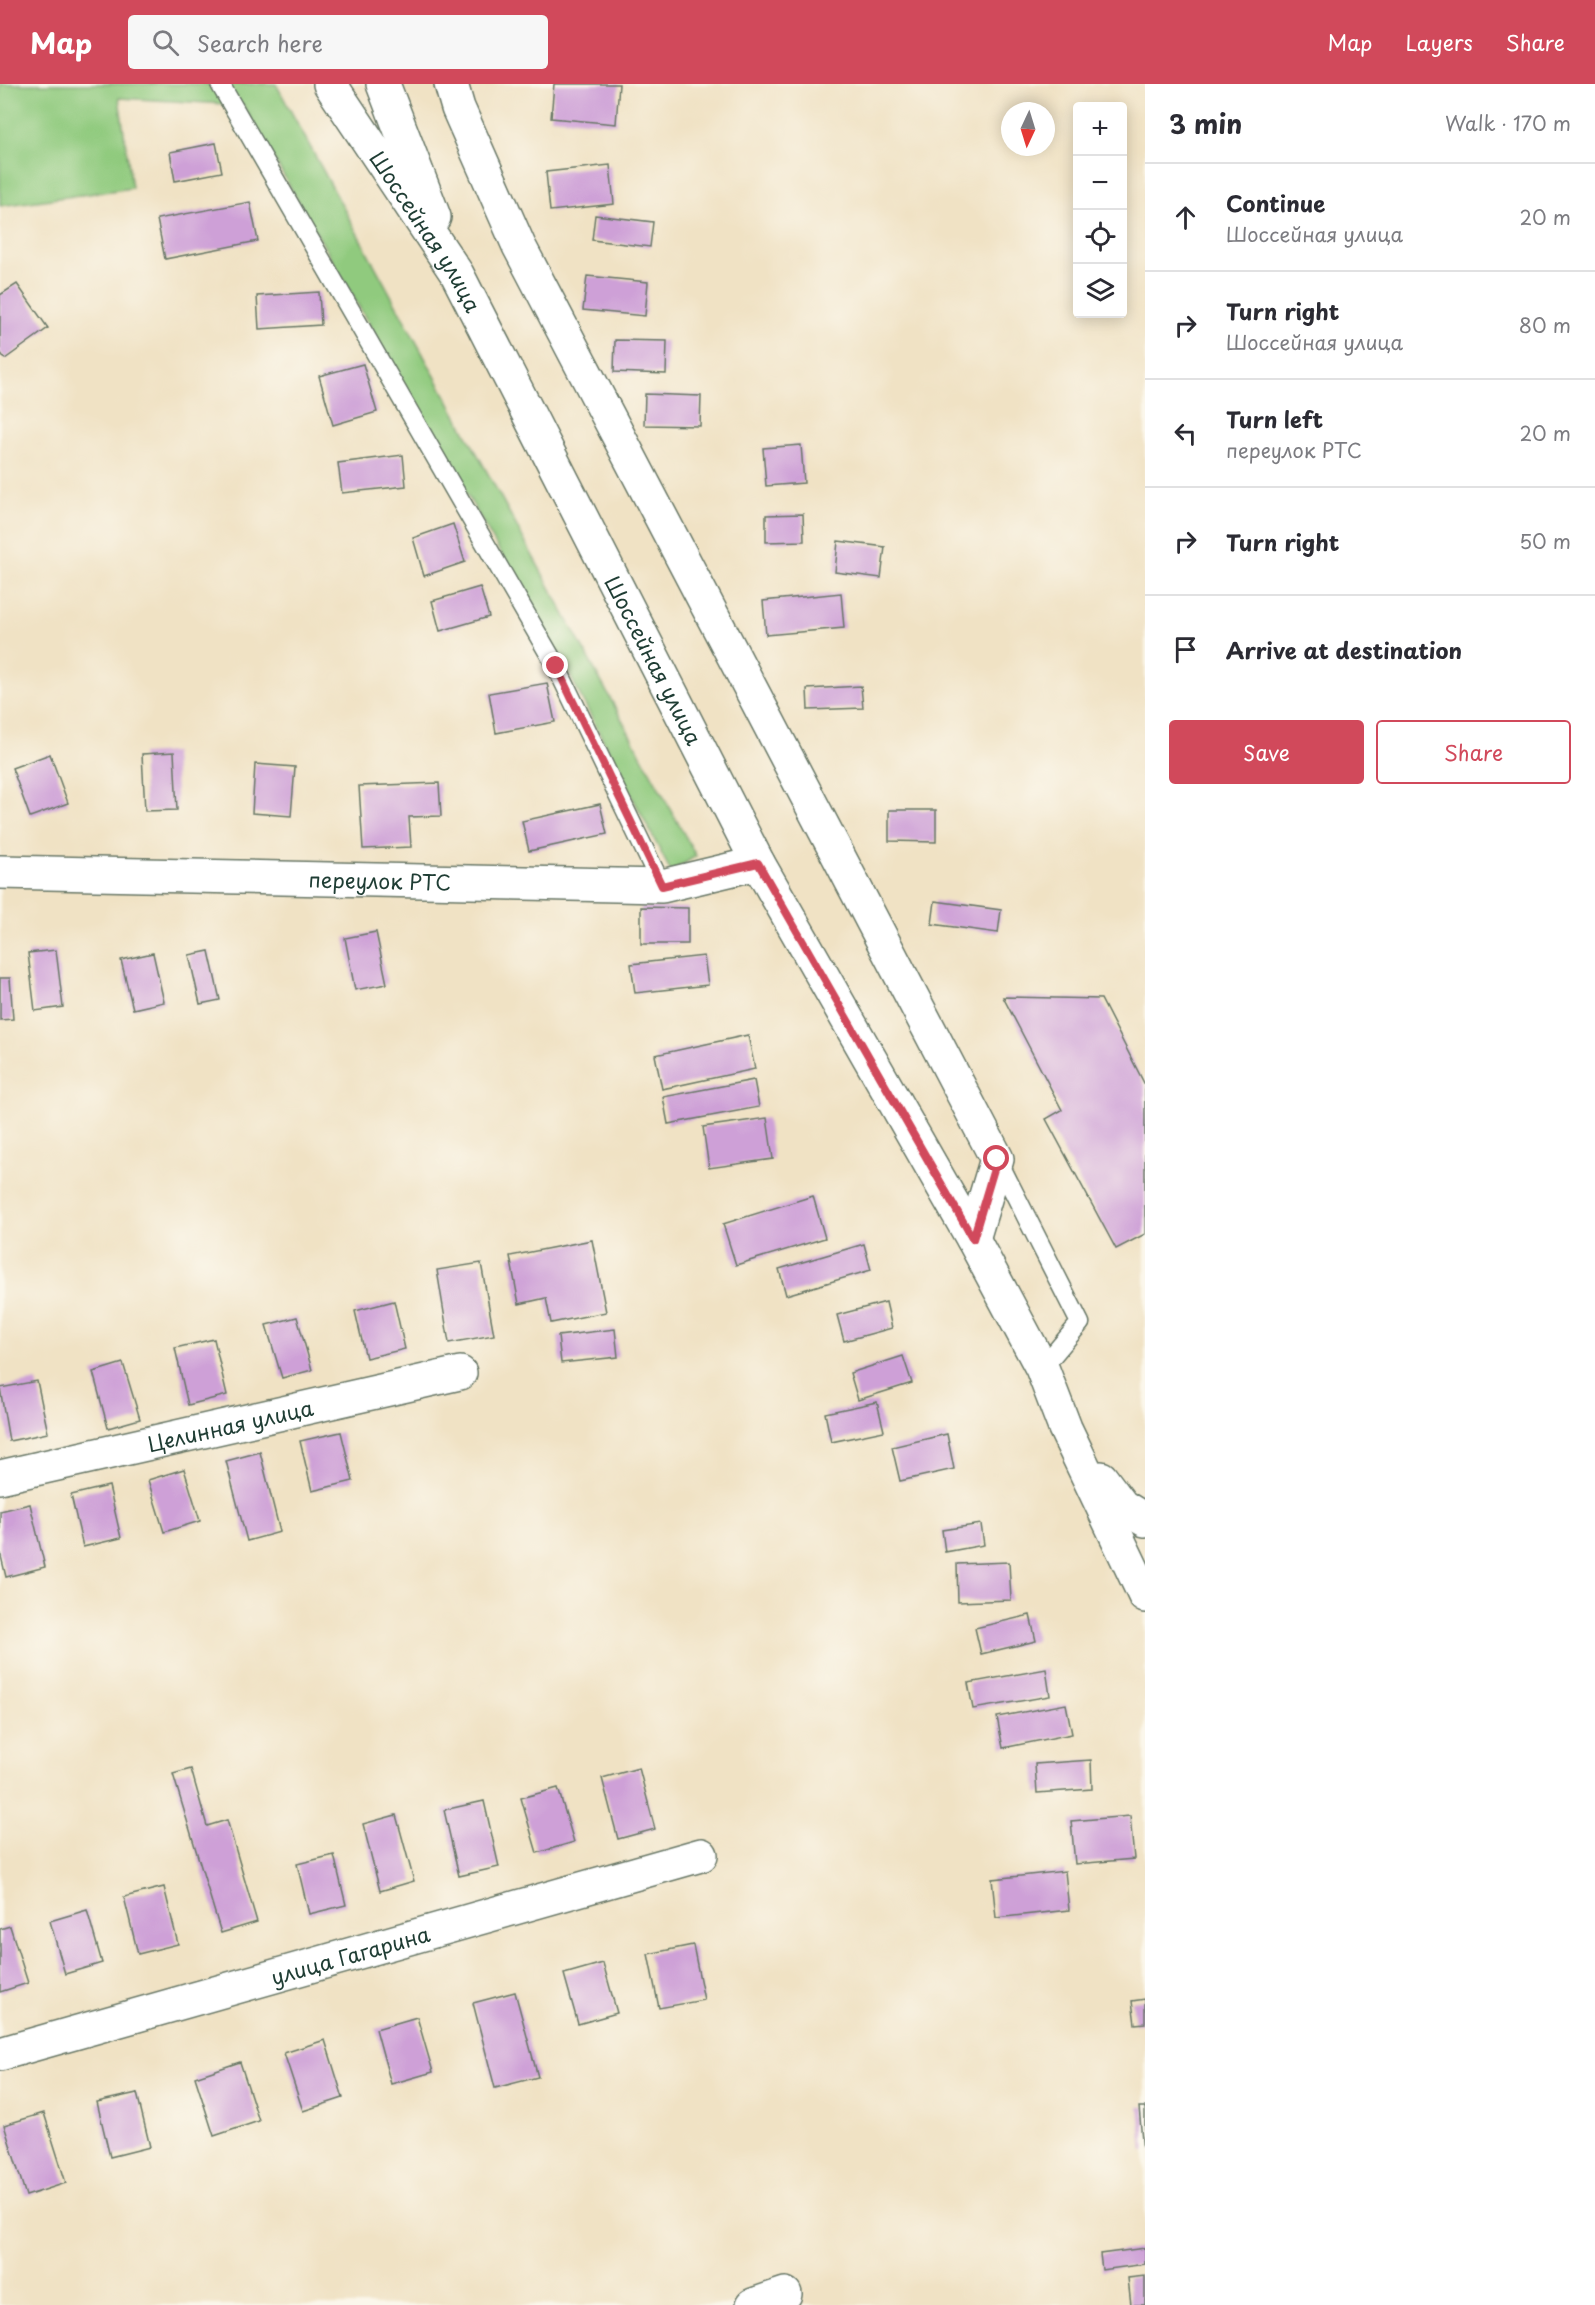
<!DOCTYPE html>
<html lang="en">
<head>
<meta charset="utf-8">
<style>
  body { margin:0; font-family:"Playpen Sans",sans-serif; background:#f7f7f7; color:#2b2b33 }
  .controls { position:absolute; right:18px; top:18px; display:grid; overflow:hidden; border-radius:6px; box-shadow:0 3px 15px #0003 }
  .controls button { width:54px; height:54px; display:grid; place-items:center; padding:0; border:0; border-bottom:2px solid #e1e1e2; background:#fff; color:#2b2b33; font:30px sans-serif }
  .compass { position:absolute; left:1001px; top:18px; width:54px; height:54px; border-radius:50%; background:#fff; box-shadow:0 3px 15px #0003; rotate:184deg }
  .stop { position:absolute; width:18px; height:18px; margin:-14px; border:4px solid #d1495b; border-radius:50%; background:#fff }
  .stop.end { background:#d1495b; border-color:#fff; box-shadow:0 2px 6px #0008 }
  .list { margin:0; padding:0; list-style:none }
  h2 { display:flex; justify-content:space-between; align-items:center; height:78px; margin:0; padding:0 24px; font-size:26px }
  h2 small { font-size:20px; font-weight:400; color:#7c7c81 }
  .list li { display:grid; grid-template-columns:39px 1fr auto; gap:18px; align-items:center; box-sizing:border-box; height:108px; padding:0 24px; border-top:2px solid #e1e1e2 }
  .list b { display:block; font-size:22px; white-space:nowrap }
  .list p { margin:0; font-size:20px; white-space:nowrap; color:#7c7c81 }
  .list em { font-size:20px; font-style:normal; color:#7c7c81 }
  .actions { display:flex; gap:12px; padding:18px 24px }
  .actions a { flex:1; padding:14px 0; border:2px solid #d1495b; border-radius:6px; text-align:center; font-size:21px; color:#d1495b }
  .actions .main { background:#d1495b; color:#fff }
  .icon { flex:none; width:33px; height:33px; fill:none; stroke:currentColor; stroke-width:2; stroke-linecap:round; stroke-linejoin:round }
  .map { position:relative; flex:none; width:1145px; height:2221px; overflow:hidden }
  header { display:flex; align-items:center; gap:36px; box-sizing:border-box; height:84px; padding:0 30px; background:#d1495b; color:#fff }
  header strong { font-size:28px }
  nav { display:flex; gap:33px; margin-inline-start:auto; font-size:21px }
  .search { width:420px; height:54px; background:#f7f7f7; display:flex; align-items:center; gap:15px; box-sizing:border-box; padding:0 21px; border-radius:6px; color:#7c7c81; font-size:22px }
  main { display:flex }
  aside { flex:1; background:#fff }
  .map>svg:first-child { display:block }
  .grass { fill:#90ca7e; stroke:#588459; stroke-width:1.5 }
  .building { fill:#cea0d7 }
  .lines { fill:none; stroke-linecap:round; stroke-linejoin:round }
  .lane-casing { stroke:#687766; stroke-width:21 }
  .street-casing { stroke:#687766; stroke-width:36 }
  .primary-casing { stroke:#687766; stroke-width:36 }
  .lane { stroke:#fff; stroke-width:18 }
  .street { stroke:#fff; stroke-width:33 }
  .primary { stroke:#fff; stroke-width:33 }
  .route { stroke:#d1495b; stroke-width:8 }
  .labels { text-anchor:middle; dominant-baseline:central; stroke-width:6; stroke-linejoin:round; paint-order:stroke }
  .street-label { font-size:21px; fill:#1f3d34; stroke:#fbf7ec }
</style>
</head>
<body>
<header>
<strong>Map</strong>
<div class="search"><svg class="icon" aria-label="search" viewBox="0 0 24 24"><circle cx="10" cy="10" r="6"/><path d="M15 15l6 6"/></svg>Search here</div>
<nav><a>Map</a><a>Layers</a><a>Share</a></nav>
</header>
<main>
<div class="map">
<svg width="1145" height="2221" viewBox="0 0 1145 2221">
  <rect width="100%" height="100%" fill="#fbf7ec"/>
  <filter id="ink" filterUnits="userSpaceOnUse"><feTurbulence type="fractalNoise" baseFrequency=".0167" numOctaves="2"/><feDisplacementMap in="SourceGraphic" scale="12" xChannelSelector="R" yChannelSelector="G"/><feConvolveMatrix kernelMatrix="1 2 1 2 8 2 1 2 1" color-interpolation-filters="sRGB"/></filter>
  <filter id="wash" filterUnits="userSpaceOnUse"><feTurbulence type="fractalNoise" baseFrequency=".008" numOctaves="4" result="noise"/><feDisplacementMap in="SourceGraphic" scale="24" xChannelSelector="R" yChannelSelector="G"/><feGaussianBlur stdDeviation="1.35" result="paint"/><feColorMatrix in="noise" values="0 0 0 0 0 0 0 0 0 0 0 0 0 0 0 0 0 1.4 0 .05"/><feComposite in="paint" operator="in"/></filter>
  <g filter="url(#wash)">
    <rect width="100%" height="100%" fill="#f0e2c4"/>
    <polygon class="grass" points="0,0 276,0 696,772 671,788 562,576 243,21 119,14 132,104 0,122"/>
    <g id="blocks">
      <g class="building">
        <polygon points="554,0 619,0 616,40 551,34"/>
        <polygon points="216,59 222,88 175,97 170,68"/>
        <polygon points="610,81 614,120 550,127 546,88"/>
        <polygon points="250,118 258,157 165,175 157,135"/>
        <polygon points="595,131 653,138 650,163 592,156"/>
        <polygon points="587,192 648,198 645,232 583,226"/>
        <polygon points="17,200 48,244 5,275 0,268 0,211"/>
        <polygon points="319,208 321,241 259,245 257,212"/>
        <polygon points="615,256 667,257 666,290 614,288"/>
        <polygon points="363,280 377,328 333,341 319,292"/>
        <polygon points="645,310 701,312 700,342 644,341"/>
        <polygon points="801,361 804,399 766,402 763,364"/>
        <polygon points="403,371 406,402 342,409 338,379"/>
        <polygon points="803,430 804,457 766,458 766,431"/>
        <polygon points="453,440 465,478 424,492 413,454"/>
        <polygon points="838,457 885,463 881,494 835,488"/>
        <polygon points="480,503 489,533 440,547 432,517"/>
        <polygon points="841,509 844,544 766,551 763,517"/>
        <polygon points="547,599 555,638 496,649 489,609"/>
        <polygon points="861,602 863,624 808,626 807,605"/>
        <polygon points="174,668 177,726 145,727 142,670"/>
        <polygon points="50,670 68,719 30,733 12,684"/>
        <polygon points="255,680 295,683 291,732 252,729"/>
        <polygon points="439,699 441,732 409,733 411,763 363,765 359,702"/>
        <polygon points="600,720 607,750 529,767 522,737"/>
        <polygon points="889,726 936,726 936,758 889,757"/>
        <polygon points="935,817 1001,826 998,849 932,840"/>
        <polygon points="641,823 688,824 688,860 641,860"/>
        <polygon points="376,848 387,900 355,906 345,854"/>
        <polygon points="56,866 63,923 35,927 28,869"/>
        <polygon points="209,867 220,916 200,920 189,871"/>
        <polygon points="153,869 164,918 133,925 121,876"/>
        <polygon points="704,872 708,901 635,909 631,880"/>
        <polygon points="0,894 10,894 13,935 0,936"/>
        <polygon points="1003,913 1101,915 1145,1001 1145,1150 1116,1165 1046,1035 1062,1026"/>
        <polygon points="748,951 755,985 662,1005 655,971"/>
        <polygon points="754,996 759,1023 668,1040 663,1013"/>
        <polygon points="767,1034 773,1075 709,1084 703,1043"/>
        <polygon points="813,1112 825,1154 736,1181 723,1140"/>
        <polygon points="592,1156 606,1228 551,1239 546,1214 519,1220 510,1172"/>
        <polygon points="864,1160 871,1186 786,1211 779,1185"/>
        <polygon points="481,1179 494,1251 449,1259 437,1186"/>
        <polygon points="394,1217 405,1265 366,1274 355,1227"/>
        <polygon points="886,1218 892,1244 844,1257 837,1231"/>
        <polygon points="297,1233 312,1286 282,1294 266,1241"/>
        <polygon points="615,1245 618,1273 561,1279 558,1252"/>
        <polygon points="214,1255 227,1311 188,1321 175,1264"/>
        <polygon points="903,1272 912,1299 858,1316 850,1289"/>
        <polygon points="123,1279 140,1335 108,1344 93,1288"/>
        <polygon points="37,1297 48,1349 9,1357 0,1304"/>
        <polygon points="877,1318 884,1347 831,1358 825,1329"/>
        <polygon points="341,1348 353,1397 312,1407 300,1357"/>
        <polygon points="947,1350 954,1385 900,1397 892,1363"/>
        <polygon points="260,1368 280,1448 247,1457 226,1377"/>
        <polygon points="184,1385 200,1437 164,1448 148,1396"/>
        <polygon points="109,1402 121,1454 83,1463 71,1411"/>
        <polygon points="30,1420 45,1483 6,1493 0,1468 0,1427"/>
        <polygon points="981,1440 984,1461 945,1468 942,1446"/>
        <polygon points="1009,1478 1011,1516 958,1518 957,1480"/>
        <polygon points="1030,1531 1036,1557 981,1570 975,1544"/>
        <polygon points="1046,1585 1050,1612 973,1625 968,1599"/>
        <polygon points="1066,1620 1072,1650 1003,1664 997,1633"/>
        <polygon points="1091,1676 1092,1705 1037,1709 1035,1680"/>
        <polygon points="639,1684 655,1745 618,1755 602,1694"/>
        <polygon points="191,1685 207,1742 227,1736 257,1838 221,1849 173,1690"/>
        <polygon points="558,1704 574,1758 537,1769 521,1714"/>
        <polygon points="484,1717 499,1783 459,1792 444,1726"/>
        <polygon points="396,1731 414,1797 380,1807 363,1740"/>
        <polygon points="1130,1732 1134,1775 1075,1780 1071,1737"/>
        <polygon points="334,1771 346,1821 309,1830 297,1780"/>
        <polygon points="1065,1787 1069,1826 996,1834 992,1795"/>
        <polygon points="164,1803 178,1860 138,1870 124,1813"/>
        <polygon points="87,1826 102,1879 65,1890 50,1837"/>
        <polygon points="10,1842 28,1899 0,1908 0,1845"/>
        <polygon points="693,1861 704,1916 659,1924 648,1870"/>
        <polygon points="603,1879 617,1929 578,1940 564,1890"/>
        <polygon points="515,1908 538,1993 495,2004 473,1919"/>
        <polygon points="1145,1915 1145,1939 1135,1940 1132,1917"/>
        <polygon points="417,1933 433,1988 391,2000 376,1945"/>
        <polygon points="325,1956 343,2014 303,2027 284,1969"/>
        <polygon points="240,1978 259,2037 214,2052 195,1993"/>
        <polygon points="137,2009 150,2063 110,2073 97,2018"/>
        <polygon points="1139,2023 1145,2023 1145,2067 1143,2067"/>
        <polygon points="44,2029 66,2099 26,2112 4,2041"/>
        <polygon points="1145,2164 1145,2180 1102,2186 1100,2170"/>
        <polygon points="1145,2192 1145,2221 1131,2221 1128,2194"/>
      </g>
    </g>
  </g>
  <g filter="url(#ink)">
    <use href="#blocks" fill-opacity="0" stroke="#687766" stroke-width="1.5"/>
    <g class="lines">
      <defs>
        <g id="lane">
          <polyline points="220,0 556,582 662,802"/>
          <polyline points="997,1075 1080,1239 1042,1284"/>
        </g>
        <g id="street">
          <polyline points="451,0 458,24 519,162 997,1075 973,1155"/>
          <path id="s1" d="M0,788l662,14 96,-23"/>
          <path id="s2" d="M0,1393l460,-104"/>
          <path id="s3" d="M0,1970l701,-199"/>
          <polyline points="753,2221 785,2210"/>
        </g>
        <g id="primary">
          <path id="s4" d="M330,0l127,190 301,589 215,376 69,129 23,60 80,168"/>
          <polyline points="383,0 434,133"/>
          <polyline points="1101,1394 1122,1422 1145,1436"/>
        </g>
      </defs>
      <use href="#lane" class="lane-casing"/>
      <use href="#street" class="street-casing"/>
      <use href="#primary" class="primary-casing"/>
      <use href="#lane" class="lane"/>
      <use href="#street" class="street"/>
      <use href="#primary" class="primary"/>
    </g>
  </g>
  <g class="lines" filter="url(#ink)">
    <polyline class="route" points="556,582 662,802 758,779 973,1155 997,1075"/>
  </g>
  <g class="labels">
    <g class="street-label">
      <text stroke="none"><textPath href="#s4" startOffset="176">Шоссейная улица</textPath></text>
      <text stroke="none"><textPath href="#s4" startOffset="662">Шоссейная улица</textPath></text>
      <text stroke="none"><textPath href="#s1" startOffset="380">переулок РТС</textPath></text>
      <text stroke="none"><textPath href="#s2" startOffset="236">Целинная улица</textPath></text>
      <text stroke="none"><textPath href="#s3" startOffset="364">улица Гагарина</textPath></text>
    </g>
  </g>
</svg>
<div class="controls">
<button>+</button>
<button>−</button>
<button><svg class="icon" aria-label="locate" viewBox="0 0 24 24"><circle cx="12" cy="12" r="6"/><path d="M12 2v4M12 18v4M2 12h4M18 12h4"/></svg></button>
<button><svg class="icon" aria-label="layers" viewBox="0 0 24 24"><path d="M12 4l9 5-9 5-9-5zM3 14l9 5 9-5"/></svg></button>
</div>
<svg class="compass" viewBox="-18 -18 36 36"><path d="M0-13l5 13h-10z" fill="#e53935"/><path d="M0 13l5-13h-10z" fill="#7c7c81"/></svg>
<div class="stop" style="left:997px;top:1075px"></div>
<div class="stop end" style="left:556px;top:582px"></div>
</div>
<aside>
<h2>3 min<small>Walk · 170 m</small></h2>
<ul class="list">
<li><svg class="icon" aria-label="ahead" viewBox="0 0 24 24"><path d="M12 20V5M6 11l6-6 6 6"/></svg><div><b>Continue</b><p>Шоссейная улица</p></div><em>20 m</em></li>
<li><svg class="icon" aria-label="right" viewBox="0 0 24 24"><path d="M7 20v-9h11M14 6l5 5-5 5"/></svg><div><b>Turn right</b><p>Шоссейная улица</p></div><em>80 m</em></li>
<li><svg class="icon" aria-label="left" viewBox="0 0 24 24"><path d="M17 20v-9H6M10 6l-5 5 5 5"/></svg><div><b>Turn left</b><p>переулок РТС</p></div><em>20 m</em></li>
<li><svg class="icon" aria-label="right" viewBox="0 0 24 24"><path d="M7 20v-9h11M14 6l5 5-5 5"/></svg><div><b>Turn right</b></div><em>50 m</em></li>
<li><svg class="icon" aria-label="arrive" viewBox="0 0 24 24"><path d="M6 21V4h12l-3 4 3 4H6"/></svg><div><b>Arrive at destination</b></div></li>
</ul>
<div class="actions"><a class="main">Save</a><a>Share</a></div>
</aside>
</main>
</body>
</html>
